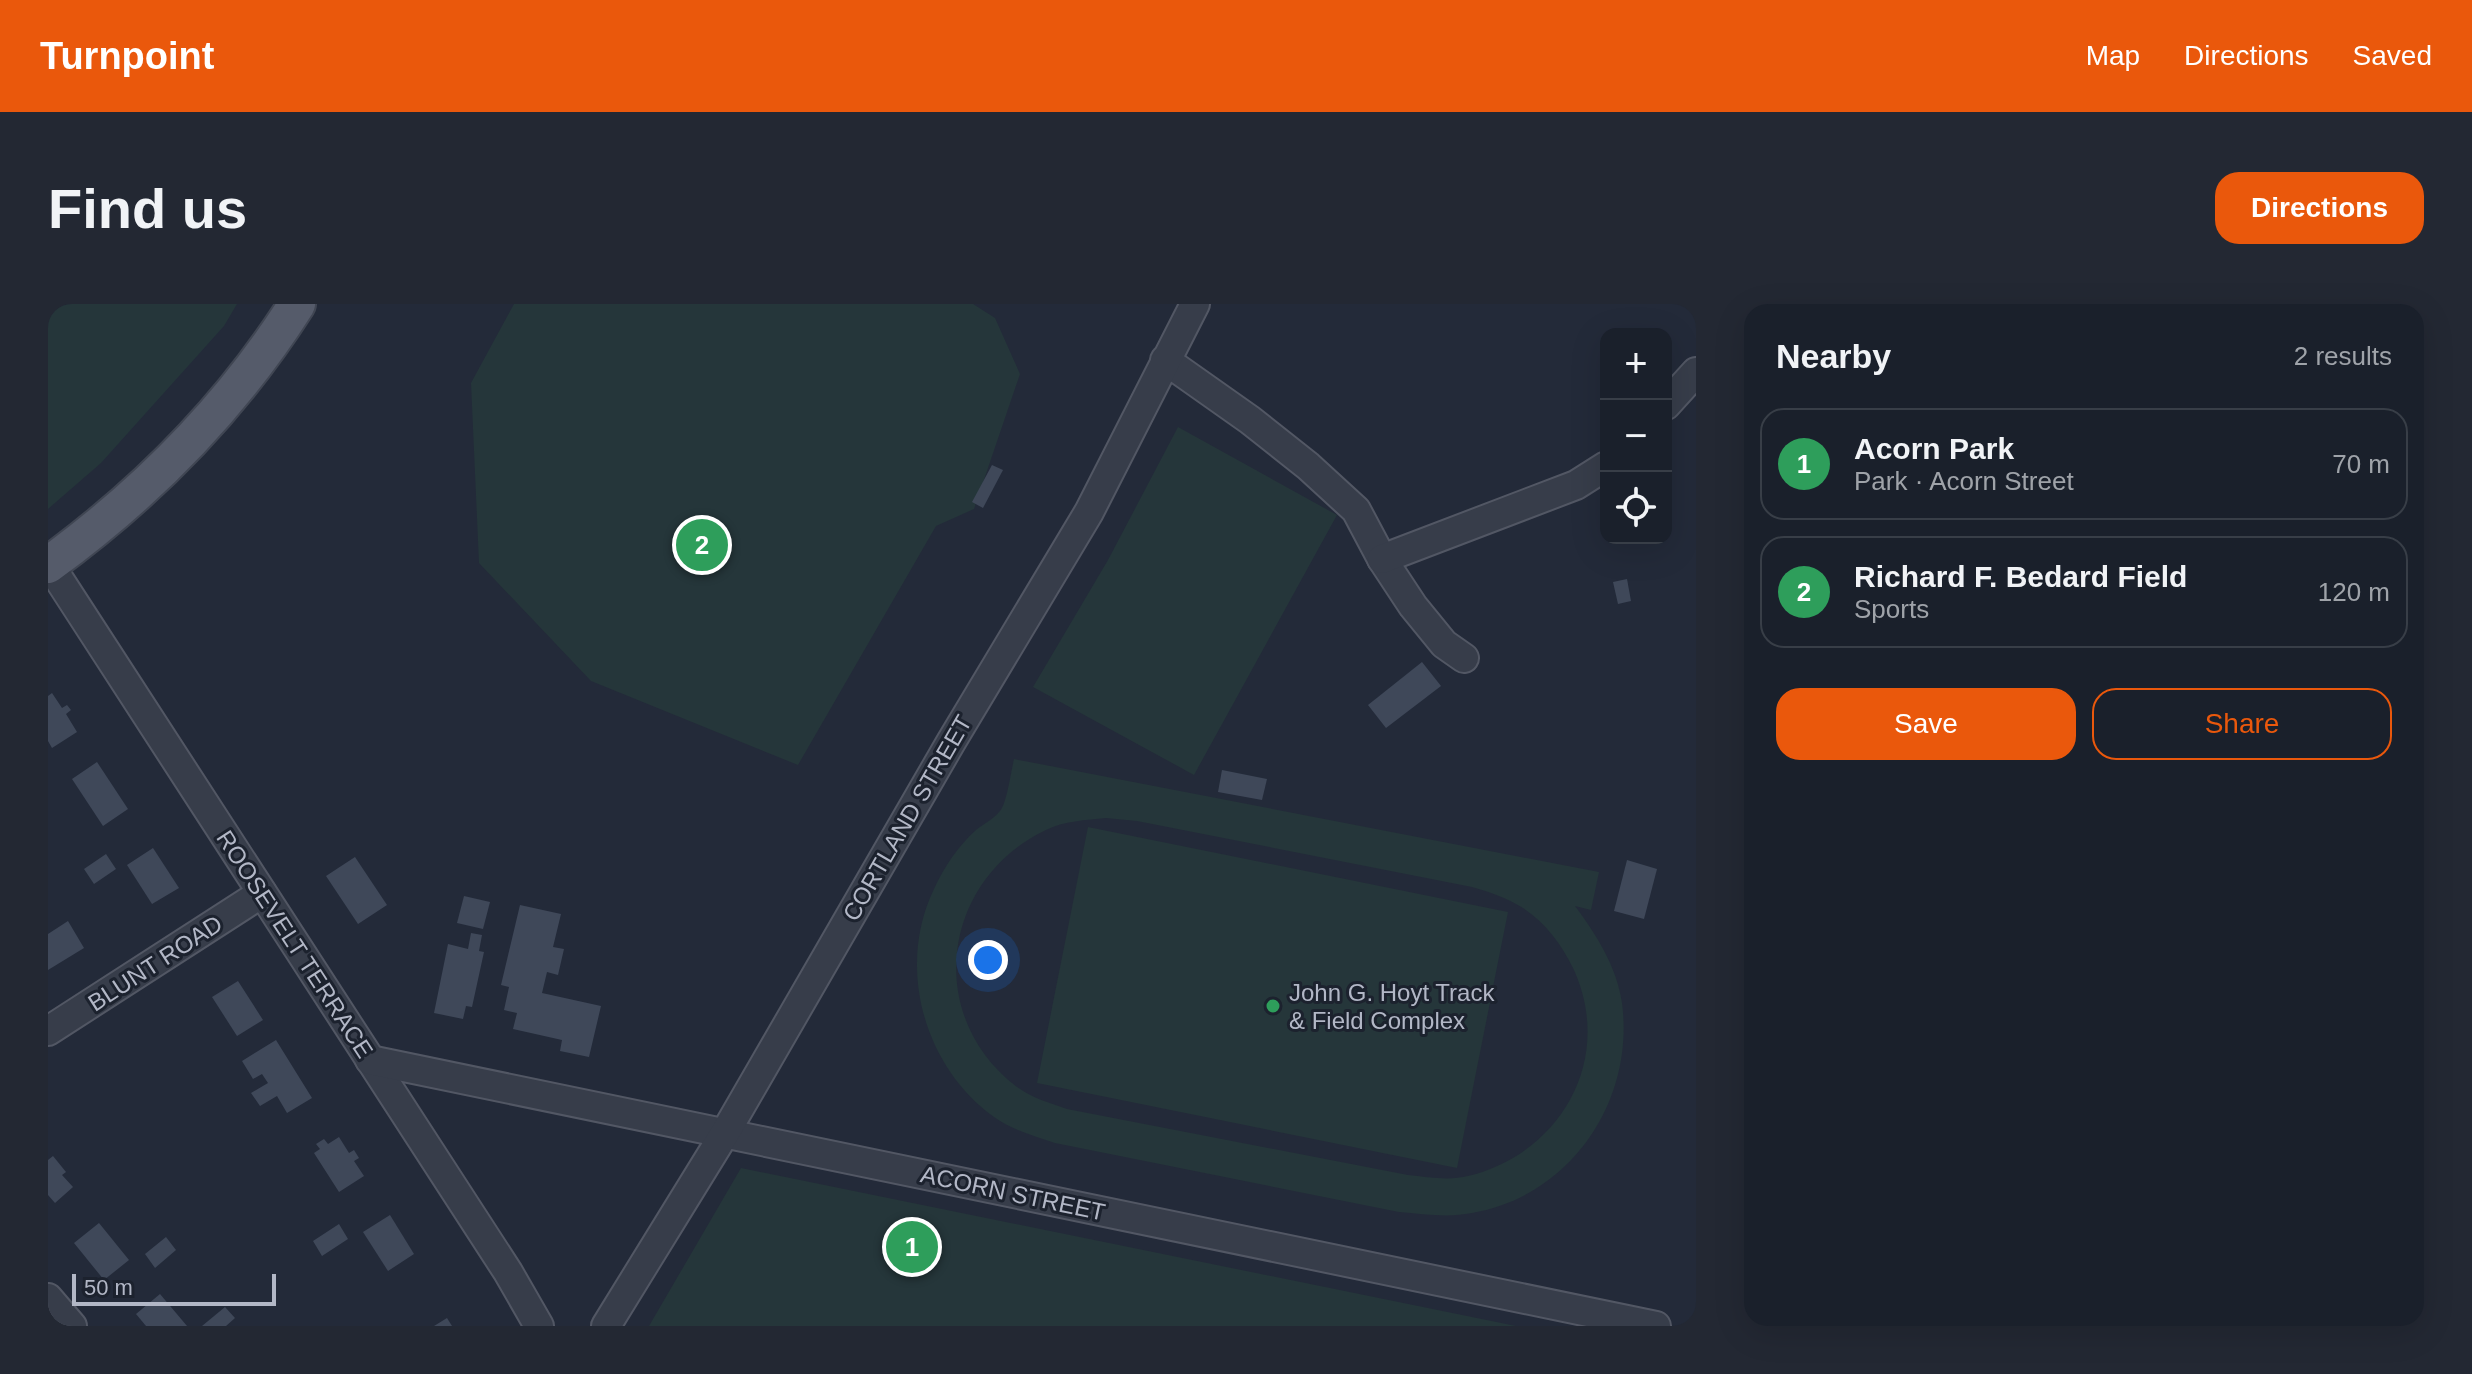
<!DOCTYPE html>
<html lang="en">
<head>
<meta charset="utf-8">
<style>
  body { margin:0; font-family:Arial,sans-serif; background:#232833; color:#f1f3f6 }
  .controls { position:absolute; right:24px; top:24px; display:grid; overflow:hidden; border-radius:16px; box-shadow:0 8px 32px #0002 }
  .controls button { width:72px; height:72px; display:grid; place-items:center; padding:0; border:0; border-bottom:2px solid #383e47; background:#1a202b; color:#f1f3f6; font:40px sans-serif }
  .scale { position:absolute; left:24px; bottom:20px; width:204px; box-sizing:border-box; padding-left:8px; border:4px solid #b2b7c6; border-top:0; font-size:22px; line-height:28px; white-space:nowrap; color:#b2b7c6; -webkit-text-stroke:6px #1c222e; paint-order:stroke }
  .you { position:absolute; left:940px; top:656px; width:28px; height:28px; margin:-20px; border:6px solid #fff; border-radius:50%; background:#1a73e8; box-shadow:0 0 0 12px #1a73e833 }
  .badge { display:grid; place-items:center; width:52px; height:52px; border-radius:50%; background:#ea580c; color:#fff; font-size:26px; font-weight:700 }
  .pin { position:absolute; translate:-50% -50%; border:4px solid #fff; box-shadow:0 2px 8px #0006 }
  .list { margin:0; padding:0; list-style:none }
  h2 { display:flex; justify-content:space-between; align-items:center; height:104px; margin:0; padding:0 32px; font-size:34px }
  h2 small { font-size:26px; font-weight:400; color:#9fa3a9 }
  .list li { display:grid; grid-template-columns:52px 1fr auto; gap:24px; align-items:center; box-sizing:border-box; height:112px; margin:0 16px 16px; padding:0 16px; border:2px solid #383e47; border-radius:24px }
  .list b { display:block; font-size:30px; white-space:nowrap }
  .list p { margin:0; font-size:26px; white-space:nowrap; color:#9fa3a9 }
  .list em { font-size:26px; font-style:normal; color:#9fa3a9 }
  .actions { display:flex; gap:16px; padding:24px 32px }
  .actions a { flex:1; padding:18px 0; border:2px solid #ea580c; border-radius:24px; text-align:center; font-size:28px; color:#ea580c }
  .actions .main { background:#ea580c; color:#fff }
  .icon { flex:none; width:44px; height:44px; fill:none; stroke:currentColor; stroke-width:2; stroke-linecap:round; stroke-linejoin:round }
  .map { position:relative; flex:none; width:1648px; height:1022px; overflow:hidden; border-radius:24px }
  header { display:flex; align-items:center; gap:48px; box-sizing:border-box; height:112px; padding:0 40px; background:#ea580c; color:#fff }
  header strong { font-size:38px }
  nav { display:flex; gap:44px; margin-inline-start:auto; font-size:28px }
  .intro { display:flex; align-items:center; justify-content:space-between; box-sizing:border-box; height:192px; padding:0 48px }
  h1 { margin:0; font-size:56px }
  .button { padding:20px 36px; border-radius:24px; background:#ea580c; color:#fff; font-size:28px; font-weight:700 }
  main { display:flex; gap:48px; padding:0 48px }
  aside { flex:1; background:#1a202b; border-radius:24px; box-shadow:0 8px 32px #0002 }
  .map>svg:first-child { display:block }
  .green { fill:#25363a; fill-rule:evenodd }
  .building { fill:#3f4859 }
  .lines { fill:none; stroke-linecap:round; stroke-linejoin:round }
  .minor-casing { stroke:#525764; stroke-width:32 }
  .major-casing { stroke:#404653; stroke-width:40 }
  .minor { stroke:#373d4a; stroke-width:28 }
  .major { stroke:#555b6a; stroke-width:36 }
  .leisure-dot { fill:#2e9e5b; stroke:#1c222e; stroke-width:3 }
  .labels { text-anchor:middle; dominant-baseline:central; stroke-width:6; stroke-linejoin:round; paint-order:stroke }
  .street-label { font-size:24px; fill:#b2b7c6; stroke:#1c222e }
  .poi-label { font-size:24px; fill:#b2b7c6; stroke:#1c222e; text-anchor:start }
</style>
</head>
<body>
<header>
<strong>Turnpoint</strong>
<nav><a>Map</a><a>Directions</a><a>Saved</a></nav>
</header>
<div class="intro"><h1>Find us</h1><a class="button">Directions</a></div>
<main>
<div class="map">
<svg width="1648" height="1022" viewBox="0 0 1648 1022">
  <rect width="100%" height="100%" fill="#232a39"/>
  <g class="green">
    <polygon points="0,0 189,0 176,22 53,159 0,205"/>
    <polygon points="466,0 925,0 947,14 972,70 926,205 888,222 750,461 543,377 431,259 423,79"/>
    <polygon points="1130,123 1289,211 1146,471 985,383 1060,256"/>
    <path d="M966,455l585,113 -8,38 -16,-4c21,28 42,61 47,97 13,98 -51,193 -150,210 -24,5 -49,1 -73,-1l-344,-69c-21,-7 -43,-13 -61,-26 -70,-50 -98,-150 -60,-228 10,-22 24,-43 42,-59 7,-6 18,-11 24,-19 7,-8 11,-40 14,-52zM1058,514l31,3 335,66c18,5 35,11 51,21 22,14 39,37 50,60 42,90 -11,185 -105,208 -19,5 -41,1 -60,-1l-341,-66c-17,-6 -35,-11 -50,-22 -94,-71 -75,-208 29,-257 18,-9 40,-10 60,-12z"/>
    <polygon points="1040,523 1460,608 1409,864 989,779"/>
    <polygon points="693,864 1468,1022 601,1022"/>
  </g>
  <g class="building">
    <polygon points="944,161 955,166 935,204 924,198"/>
    <polygon points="1579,275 1583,297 1570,300 1565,278"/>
    <polygon points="1374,358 1393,382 1338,424 1320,401"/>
    <polygon points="4,389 14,404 19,401 23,406 18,410 29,428 4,444 0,437 0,392"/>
    <polygon points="49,458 80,505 55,522 24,475"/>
    <polygon points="1174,466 1219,475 1214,496 1170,488"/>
    <polygon points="105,544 131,584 104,600 79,561"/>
    <polygon points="58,550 68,565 46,580 36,565"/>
    <polygon points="307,553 339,601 310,620 278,572"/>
    <polygon points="1579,556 1609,565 1596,615 1566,607"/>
    <polygon points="416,592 442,598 435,625 409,619"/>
    <polygon points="472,601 513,610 505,643 516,645 510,671 499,668 494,689 553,702 541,753 512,747 514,736 465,725 469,709 456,706 461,683 453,681"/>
    <polygon points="20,617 36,644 0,666 0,630"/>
    <polygon points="423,629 434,631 431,647 436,648 424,703 418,702 415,715 386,709 400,640 420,645"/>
    <polygon points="190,677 215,716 189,732 164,693"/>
    <polygon points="228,736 264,794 239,809 229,792 212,802 203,789 220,779 214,770 205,775 194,757"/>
    <polygon points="291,833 301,849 306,846 311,854 306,857 316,872 291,888 266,849 272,845 268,840 276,835 280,840"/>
    <polygon points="5,852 18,868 14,871 25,883 7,899 0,891 0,856"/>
    <polygon points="342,911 366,950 340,967 315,928"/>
    <polygon points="51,919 81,956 56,976 26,939"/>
    <polygon points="291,920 300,935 274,952 265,937"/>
    <polygon points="118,933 128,946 107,964 97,950"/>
    <polygon points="112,990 139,1022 98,1022 88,1010"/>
    <polygon points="177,1003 187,1014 178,1022 154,1022"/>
    <polygon points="399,1014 404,1022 386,1022"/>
  </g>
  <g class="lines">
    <defs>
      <g id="minor">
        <polyline points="1117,56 1202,116 1260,162 1308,206 1334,255 1365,302 1396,340 1416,354"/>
        <polyline points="1618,101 1648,68"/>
        <polyline points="1334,255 1528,181 1558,162"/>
        <polyline points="1,260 460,968 491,1022"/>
        <polyline points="0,727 214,589"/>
        <polyline points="322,756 1608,1022"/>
        <polyline points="0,994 24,1022"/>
        <polyline points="558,1022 677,829 903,438 1041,208 1147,0"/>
      </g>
      <path id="major" d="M0,261c99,-72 183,-157 249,-261"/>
    </defs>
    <use href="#minor" class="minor-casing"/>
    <use href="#major" class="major-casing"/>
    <use href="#minor" class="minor"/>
    <use href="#major" class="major"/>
  </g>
  <circle class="leisure-dot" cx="1225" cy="702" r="8"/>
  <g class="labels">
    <g class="street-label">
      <text transform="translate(859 514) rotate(-60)">CORTLAND STREET</text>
      <text transform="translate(247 640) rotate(57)">ROOSEVELT TERRACE</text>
      <text transform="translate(107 659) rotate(-33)">BLUNT ROAD</text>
      <text transform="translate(965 889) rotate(12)">ACORN STREET</text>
    </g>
    <g class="poi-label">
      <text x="1241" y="688">John G. Hoyt Track<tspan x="1241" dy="28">&amp; Field Complex</tspan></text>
    </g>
  </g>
</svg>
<div class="controls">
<button>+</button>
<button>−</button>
<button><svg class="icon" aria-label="locate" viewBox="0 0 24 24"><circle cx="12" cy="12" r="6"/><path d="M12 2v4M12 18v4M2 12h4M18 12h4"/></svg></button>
</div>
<div class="scale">50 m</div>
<div class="you"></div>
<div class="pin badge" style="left:864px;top:943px;background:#2e9e5b">1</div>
<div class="pin badge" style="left:654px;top:241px;background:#2e9e5b">2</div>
</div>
<aside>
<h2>Nearby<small>2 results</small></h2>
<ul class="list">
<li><span class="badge" style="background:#2e9e5b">1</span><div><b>Acorn Park</b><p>Park · Acorn Street</p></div><em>70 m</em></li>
<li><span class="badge" style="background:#2e9e5b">2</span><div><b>Richard F. Bedard Field</b><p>Sports</p></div><em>120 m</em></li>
</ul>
<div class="actions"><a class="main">Save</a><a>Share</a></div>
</aside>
</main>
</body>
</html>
